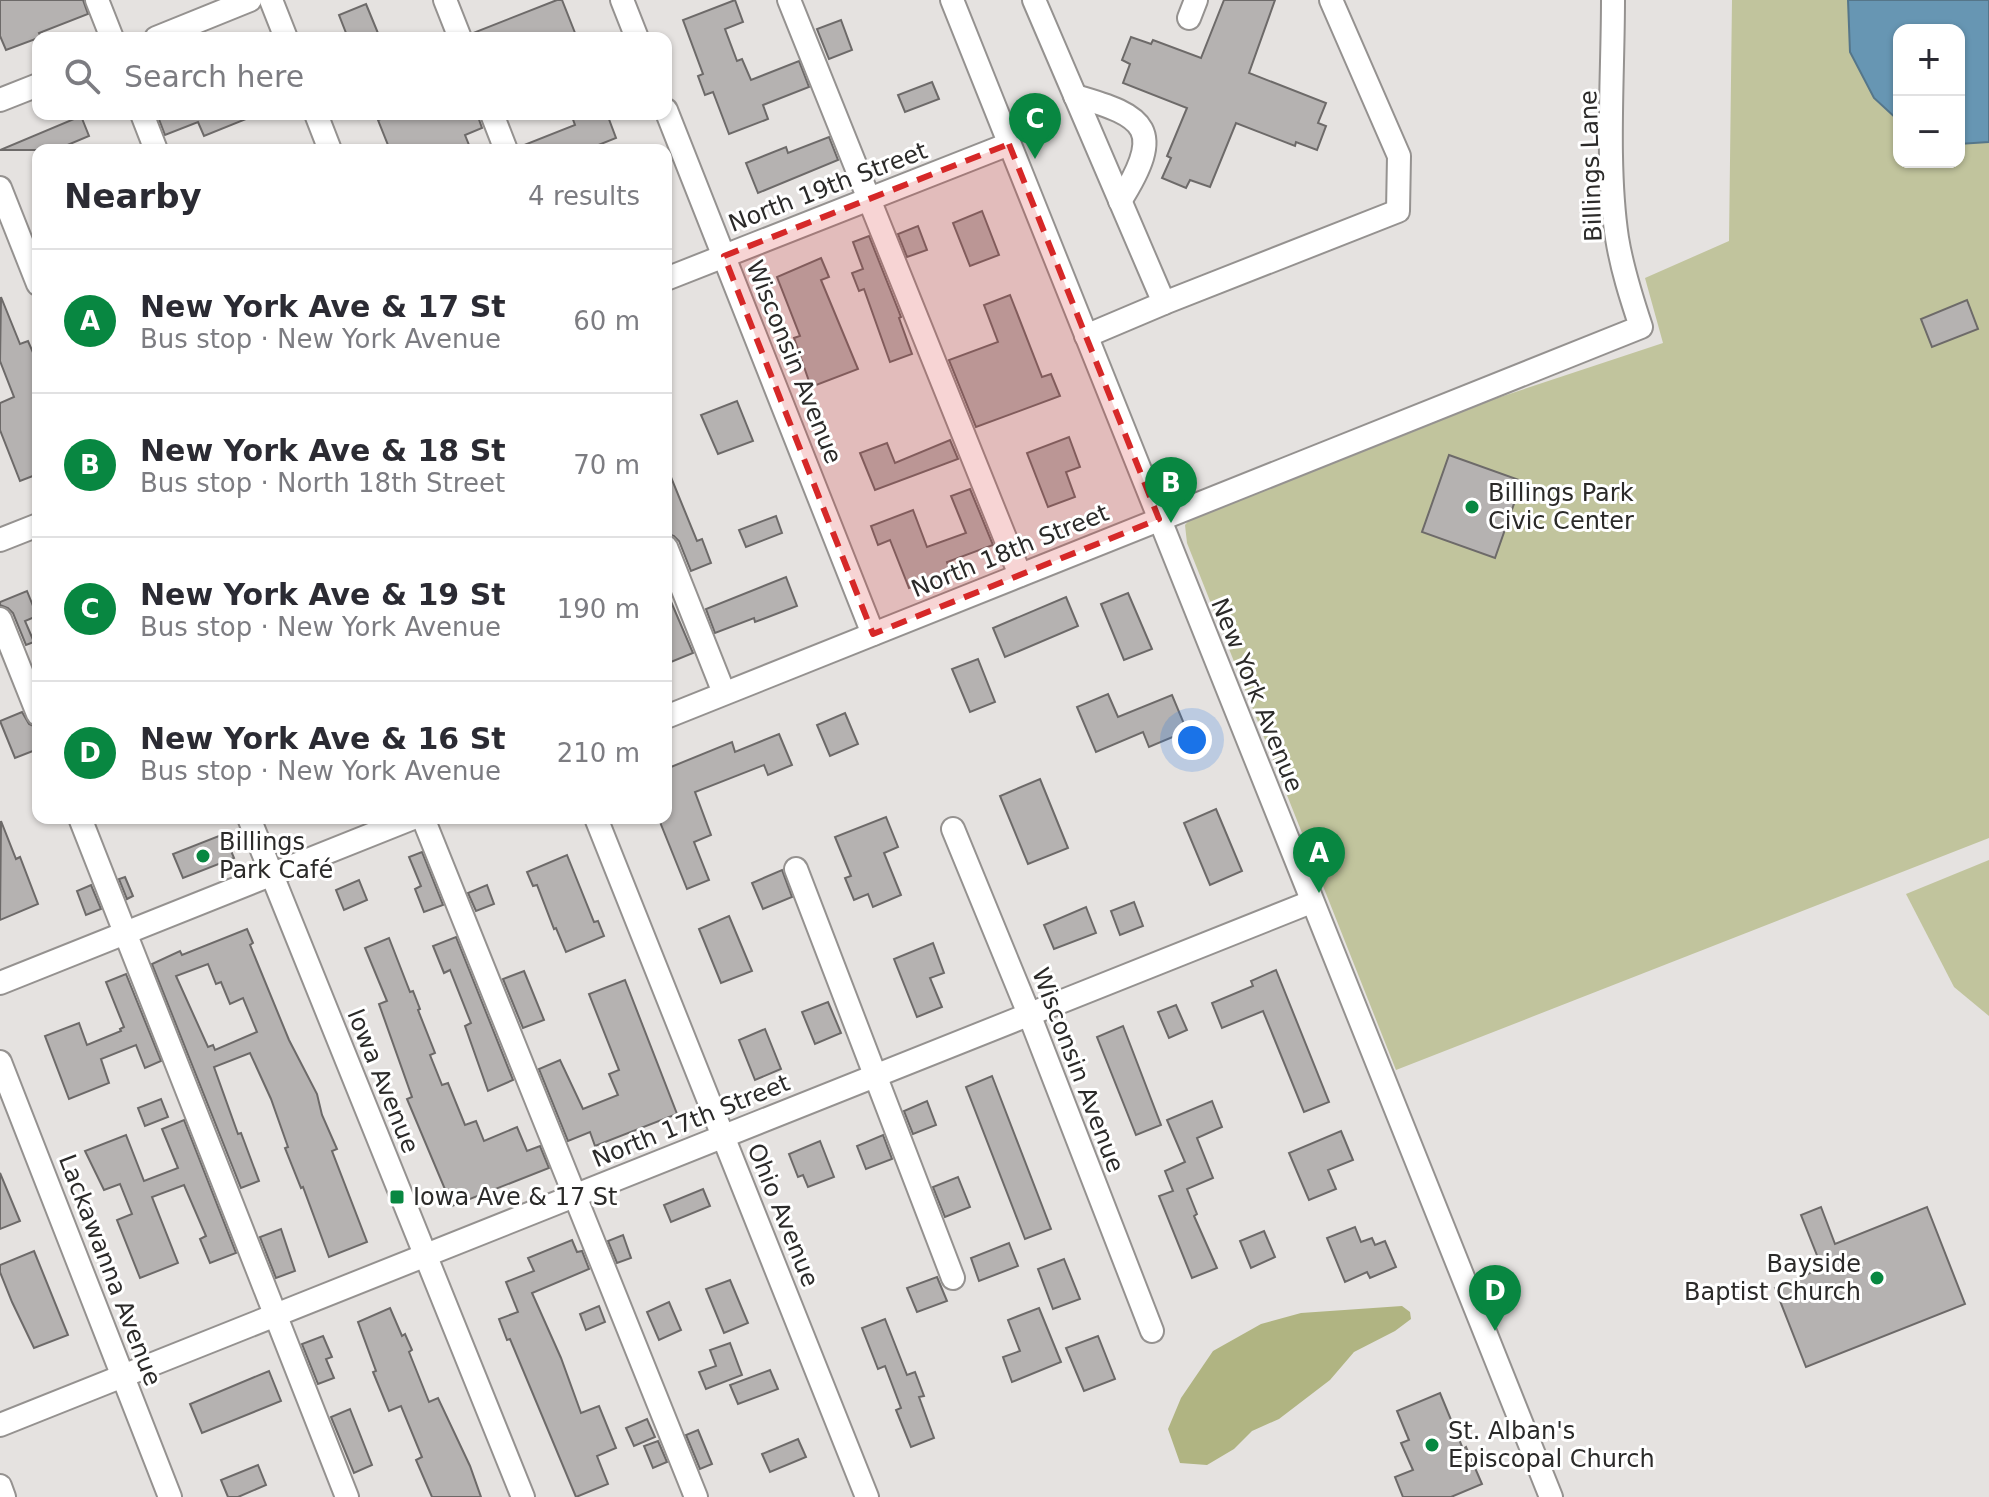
<!DOCTYPE html>
<html lang="en">
<head>
<meta charset="utf-8">
<style>
  body { margin:0; font-family:"DejaVu Sans",sans-serif; background:#f7f7f7; color:#2b2b33 }
  .controls { position:absolute; right:24px; top:24px; display:grid; overflow:hidden; border-radius:16px; box-shadow:0 2px 6px #0004 }
  .controls button { width:72px; height:72px; display:grid; place-items:center; padding:0; border:0; border-bottom:2px solid #e1e1e2; background:#fff; color:#2b2b33; font:40px sans-serif }
  .you { position:absolute; left:1192px; top:740px; width:28px; height:28px; margin:-20px; border:6px solid #fff; border-radius:50%; background:#1a73e8; box-shadow:0 0 0 12px #1a73e833 }
  .badge { display:grid; place-items:center; width:52px; height:52px; border-radius:50%; background:#088741; color:#fff; font-size:26px; font-weight:700 }
  .pin { position:absolute; translate:-50% -66px; filter:drop-shadow(0 2px 4px #0008) }
  .pin::after { content:''; position:absolute; top:42px; width:28px; height:24px; background:inherit; clip-path:polygon(0 0,100% 0,50% 100%) }
  .list { margin:0; padding:0; list-style:none }
  h2 { display:flex; justify-content:space-between; align-items:center; height:104px; margin:0; padding:0 32px; font-size:34px }
  h2 small { font-size:26px; font-weight:400; color:#7c7c81 }
  .list li { display:grid; grid-template-columns:52px 1fr auto; gap:24px; align-items:center; box-sizing:border-box; height:144px; padding:0 32px; border-top:2px solid #e1e1e2 }
  .list b { display:block; font-size:30px; white-space:nowrap }
  .list p { margin:0; font-size:26px; white-space:nowrap; color:#7c7c81 }
  .list em { font-size:26px; font-style:normal; color:#7c7c81 }
  .icon { flex:none; width:44px; height:44px; fill:none; stroke:currentColor; stroke-width:2; stroke-linecap:round; stroke-linejoin:round }
  .map { position:relative; flex:none; width:1989px; height:1497px; overflow:hidden }
  .search { position:absolute; background:#fff; box-shadow:0 2px 6px #0004; left:32px; top:32px; width:640px; height:88px; display:flex; align-items:center; gap:20px; box-sizing:border-box; padding:0 28px; border-radius:16px; color:#7c7c81; font-size:30px }
  .panel { position:absolute; background:#fff; box-shadow:0 2px 6px #0004; left:32px; top:144px; width:640px; height:680px; border-radius:16px }
  .map>svg:first-child { display:block }
  .green { fill:#c1c49d; fill-rule:evenodd }
  .forest { fill:#b0b482 }
  .water { fill:#6796b3; stroke:#55768a; stroke-width:2 }
  .building { fill:#b5b2b1; stroke:#6d6a69; stroke-width:2; fill-rule:evenodd }
  .lines { fill:none; stroke-linecap:round; stroke-linejoin:round }
  .minor-casing { stroke:#959290; stroke-width:26 }
  .minor { stroke:#fff; stroke-width:22 }
  .marked { fill:#d62828; fill-opacity:0.2; stroke:#d62828; stroke-width:6; stroke-dasharray:16 10; stroke-linejoin:round }
  .poi-dot { fill:#088741; stroke:#fff; stroke-width:3 }
  .labels { text-anchor:middle; dominant-baseline:central; stroke-width:6; stroke-linejoin:round; paint-order:stroke }
  .street-label { font-size:24px; fill:#2b2a29; stroke:#fff }
  .poi-label { font-size:24px; fill:#2b2a29; stroke:#fff; text-anchor:start }
</style>
</head>
<body>
<div class="map">
<svg width="1989" height="1497" viewBox="0 0 1989 1497">
  <rect width="100%" height="100%" fill="#e5e2e0"/>
  <g class="green">
    <path d="M1732,0h257v838l-593,232 -209,-527 -2,-18 5,-6 280,-112 193,-64 -18,-65 84,-37zM1899,30h60v132h-60z"/>
    <polygon points="1989,860 1989,1016 1954,987 1906,894"/>
  </g>
  <polygon class="forest" points="1402,1306 1410,1312 1411,1319 1395,1331 1354,1352 1330,1380 1279,1419 1252,1431 1234,1449 1207,1465 1180,1463 1168,1429 1181,1398 1213,1351 1261,1324 1301,1313"/>
  <polygon class="water" points="1848,0 1989,0 1989,142 1959,144 1959,30 1899,30 1899,121 1874,98 1850,52"/>
  <g class="building">
    <polygon points="0,0 83,0 88,14 39,33 41,37 6,50 0,36"/>
    <polygon points="557,0 562,0 577,38 474,38 473,33"/>
    <polygon points="735,0 743,22 725,29 737,61 742,59 751,80 799,61 809,87 763,105 768,119 729,134 713,92 705,95 698,76 703,74 683,20"/>
    <polygon points="1224,0 1275,0 1249,73 1326,103 1318,123 1326,126 1317,150 1296,142 1295,146 1236,123 1210,187 1190,180 1186,188 1162,178 1171,158 1167,156 1187,108 1123,83 1130,64 1122,60 1131,37 1151,44 1153,40 1201,58"/>
    <polygon points="366,4 380,38 348,38 339,15"/>
    <polygon points="841,20 852,50 829,59 817,29"/>
    <polygon points="932,82 939,99 905,112 898,95"/>
    <polygon points="157,114 256,114 256,115 204,136 198,122 165,135"/>
    <polygon points="394,114 477,114 482,128 465,135 471,150 390,150 378,120"/>
    <polygon points="571,114 607,114 616,138 586,150 520,150 519,147 575,125"/>
    <polygon points="81,116 89,136 65,146 67,150 0,150"/>
    <polygon points="829,137 838,160 758,193 746,163 786,147 788,153"/>
    <polygon points="982,211 999,255 970,266 953,223"/>
    <polygon points="918,226 927,250 907,257 898,234"/>
    <polygon points="869,236 901,317 899,318 912,354 890,362 864,289 859,291 852,273 863,269 853,242"/>
    <polygon points="821,258 829,277 821,280 858,369 811,387 794,338 800,336 777,277"/>
    <polygon points="1010,295 1042,377 1051,374 1060,396 976,427 949,360 998,342 984,305"/>
    <polygon points="1,297 20,344 28,341 38,364 38,474 20,481 0,430 0,403 14,397 0,361"/>
    <polygon points="1967,300 1978,329 1932,347 1921,319"/>
    <polygon points="737,401 753,441 718,454 701,415"/>
    <polygon points="1069,437 1080,467 1066,472 1075,497 1048,507 1027,453"/>
    <polygon points="950,440 958,459 875,490 860,453 887,443 895,463"/>
    <polygon points="1449,455 1522,481 1495,558 1422,532"/>
    <polygon points="666,465 697,541 702,539 711,563 691,571 679,541 674,536 666,533"/>
    <polygon points="970,489 993,545 947,562 950,572 909,588 890,540 878,545 871,526 913,510 927,547 966,533 951,496"/>
    <polygon points="776,516 782,533 746,547 739,530"/>
    <polygon points="786,577 797,606 755,622 754,618 715,633 706,609"/>
    <polygon points="666,590 693,653 666,664"/>
    <polygon points="27,591 37,616 25,621 34,642 26,645 13,613 8,608 0,605 0,602"/>
    <polygon points="1128,593 1152,649 1124,660 1101,604"/>
    <polygon points="1066,597 1078,626 1005,657 993,628"/>
    <polygon points="978,659 995,702 970,712 952,669"/>
    <polygon points="1108,694 1118,717 1172,695 1187,731 1149,747 1143,732 1096,752 1077,707"/>
    <polygon points="22,712 29,724 38,728 38,749 15,758 0,721"/>
    <polygon points="845,713 858,744 830,756 817,725"/>
    <polygon points="779,734 792,765 768,775 764,765 695,792 711,835 694,842 709,880 687,889 660,822 666,819 666,769 732,742 735,752"/>
    <polygon points="1040,779 1068,848 1028,864 1000,796"/>
    <polygon points="1216,809 1242,871 1210,885 1184,823"/>
    <polygon points="886,817 898,847 884,853 901,895 873,907 868,894 854,900 845,878 851,876 835,837"/>
    <polygon points="1,821 16,859 20,857 38,904 0,920"/>
    <polygon points="224,834 234,858 183,878 173,854"/>
    <polygon points="422,852 443,905 424,912 415,889 421,886 409,857"/>
    <polygon points="567,855 594,922 598,921 604,936 566,952 556,928 554,929 537,885 533,886 527,872"/>
    <polygon points="782,870 792,897 763,909 752,883"/>
    <polygon points="125,877 133,896 127,899 119,879"/>
    <polygon points="359,880 367,900 344,910 336,890"/>
    <polygon points="91,885 101,909 86,915 77,891"/>
    <polygon points="487,885 494,904 476,911 468,893"/>
    <polygon points="1134,902 1143,926 1120,935 1111,911"/>
    <polygon points="1086,907 1096,933 1054,949 1044,925"/>
    <polygon points="729,916 752,971 721,983 699,929"/>
    <path d="M247,929l6,14 -3,2 39,95 28,54 5,21 15,34 -5,2 35,91 -38,15 -26,-70 -2,1 -16,-40 3,-1 -17,-48 -21,-46 -36,14 24,67 3,-1 18,48 -18,7 -89,-224 28,-13 2,4zM208,964l8,20 5,-2 9,22 13,-6 14,34 -42,18 -2,-5 -5,2 -32,-71z"/>
    <polygon points="456,937 513,1080 488,1091 465,1026 471,1023 450,970 444,973 433,946"/>
    <polygon points="389,938 410,992 413,991 420,1009 418,1010 435,1053 430,1055 442,1085 448,1083 465,1125 476,1121 484,1141 517,1127 527,1151 540,1146 549,1168 452,1206 407,1099 412,1097 379,1004 387,1001 365,948"/>
    <polygon points="933,943 944,973 930,978 942,1007 917,1017 894,959"/>
    <polygon points="1276,970 1329,1102 1304,1112 1263,1011 1222,1028 1212,1003 1253,986 1251,981"/>
    <polygon points="524,971 544,1020 523,1028 503,979"/>
    <polygon points="126,974 161,1061 145,1068 136,1045 101,1059 109,1083 69,1099 45,1036 79,1023 87,1045 121,1031 120,1029 124,1027 106,982"/>
    <polygon points="625,980 677,1114 595,1146 590,1132 568,1141 539,1069 560,1060 583,1109 618,1095 609,1074 619,1070 589,994"/>
    <polygon points="828,1002 841,1033 815,1044 802,1012"/>
    <polygon points="1176,1005 1187,1030 1169,1038 1158,1012"/>
    <polygon points="1123,1026 1161,1125 1136,1135 1097,1037"/>
    <polygon points="765,1029 781,1069 755,1080 739,1040"/>
    <polygon points="992,1076 1051,1229 1025,1239 966,1087"/>
    <polygon points="161,1099 168,1117 145,1126 138,1108"/>
    <polygon points="927,1101 936,1125 913,1134 904,1111"/>
    <polygon points="1212,1101 1222,1127 1197,1138 1213,1178 1187,1189 1197,1214 1194,1216 1217,1268 1192,1278 1159,1196 1173,1191 1165,1171 1185,1162 1167,1120"/>
    <polygon points="184,1120 236,1253 210,1263 200,1239 206,1236 184,1185 152,1197 178,1263 140,1278 117,1220 132,1214 120,1184 104,1190 85,1151 126,1135 144,1181 178,1168 162,1129"/>
    <polygon points="1341,1131 1353,1160 1328,1170 1336,1189 1309,1200 1289,1153"/>
    <polygon points="883,1135 892,1159 866,1169 857,1146"/>
    <polygon points="820,1141 834,1177 808,1187 803,1175 798,1177 789,1154"/>
    <polygon points="0,1173 20,1221 0,1229"/>
    <polygon points="958,1177 970,1207 945,1217 933,1187"/>
    <polygon points="703,1189 710,1206 671,1222 664,1205"/>
    <polygon points="1821,1207 1835,1244 1927,1207 1965,1304 1806,1367 1775,1288 1822,1268 1801,1215"/>
    <polygon points="1355,1227 1361,1242 1372,1238 1375,1245 1385,1241 1396,1267 1370,1278 1367,1272 1345,1282 1327,1238"/>
    <polygon points="281,1229 295,1271 276,1278 260,1237"/>
    <polygon points="1264,1231 1275,1257 1251,1268 1240,1241"/>
    <polygon points="623,1235 631,1258 617,1263 608,1241"/>
    <polygon points="572,1240 577,1252 582,1251 589,1269 532,1293 561,1358 581,1413 599,1406 616,1448 597,1456 608,1484 576,1497 510,1339 507,1340 499,1319 518,1312 506,1282 534,1271 528,1258"/>
    <polygon points="1009,1243 1018,1266 979,1281 971,1258"/>
    <polygon points="34,1251 68,1335 34,1348 12,1302 0,1272 0,1265"/>
    <polygon points="1064,1259 1080,1299 1053,1309 1038,1269"/>
    <polygon points="937,1277 947,1301 917,1312 907,1288"/>
    <polygon points="730,1280 748,1323 724,1333 706,1289"/>
    <polygon points="669,1302 681,1330 659,1340 647,1312"/>
    <polygon points="599,1306 605,1322 586,1330 580,1314"/>
    <polygon points="390,1308 402,1336 405,1334 412,1350 409,1352 429,1402 438,1398 470,1466 481,1497 432,1497 416,1460 422,1457 401,1406 389,1411 373,1372 376,1371 358,1322"/>
    <polygon points="1039,1308 1061,1362 1012,1382 1003,1357 1020,1351 1008,1320"/>
    <polygon points="885,1319 907,1375 915,1372 924,1396 919,1397 934,1438 911,1447 896,1410 901,1408 885,1366 878,1369 862,1328"/>
    <polygon points="323,1336 332,1357 326,1359 334,1378 318,1384 302,1344"/>
    <polygon points="1098,1336 1115,1379 1084,1391 1066,1348"/>
    <polygon points="730,1343 742,1375 706,1389 699,1372 716,1366 710,1350"/>
    <polygon points="770,1370 778,1389 738,1404 730,1385"/>
    <polygon points="269,1371 281,1401 202,1433 190,1404"/>
    <polygon points="1440,1393 1463,1449 1466,1447 1482,1484 1451,1497 1403,1497 1395,1477 1413,1470 1401,1443 1409,1440 1397,1411"/>
    <polygon points="350,1409 372,1465 354,1473 331,1417"/>
    <polygon points="647,1419 655,1437 634,1446 626,1428"/>
    <polygon points="698,1430 712,1464 700,1469 686,1435"/>
    <polygon points="798,1439 806,1457 770,1472 762,1454"/>
    <polygon points="658,1441 667,1462 653,1468 644,1446"/>
    <polygon points="258,1465 266,1485 238,1497 228,1497 221,1480"/>
  </g>
  <g class="lines">
    <defs>
      <g id="minor">
        <polyline points="97,0 112,38"/>
        <polyline points="271,0 286,38"/>
        <polyline points="445,0 460,38"/>
        <polyline points="622,0 637,38"/>
        <polyline points="789,0 1020,575"/>
        <polyline points="952,0 1551,1497"/>
        <polyline points="1034,0 1164,303 1086,336"/>
        <polyline points="1189,18 1196,0"/>
        <polyline points="156,38 250,0"/>
        <path d="M1075,96c72,20 90,34 45,105"/>
        <polyline points="0,100 38,85"/>
        <polyline points="666,110 873,634"/>
        <polyline points="142,114 156,150"/>
        <polyline points="316,114 330,150"/>
        <polyline points="492,114 506,150"/>
        <polyline points="0,188 38,284"/>
        <polyline points="666,279 1009,144"/>
        <polyline points="1164,303 1398,211 1399,156 1331,0"/>
        <polyline points="0,540 38,525"/>
        <polyline points="666,547 724,693"/>
        <polyline points="0,619 38,714"/>
        <path d="M666,717l975,-390c-10,-30 -19,-58 -24,-89 -11,-73 -4,-163 -4,-238"/>
        <polyline points="80,818 347,1497"/>
        <polyline points="249,818 523,1497"/>
        <polyline points="423,818 696,1497"/>
        <polyline points="596,818 867,1497"/>
        <polyline points="953,829 1029,1014 1152,1331"/>
        <polyline points="796,869 953,1278"/>
        <polyline points="0,983 413,818"/>
        <polyline points="0,1062 170,1497"/>
        <polyline points="0,1425 1311,902"/>
        <polyline points="0,1486 4,1497"/>
      </g>
    </defs>
    <use href="#minor" class="minor-casing"/>
    <use href="#minor" class="minor"/>
  </g>
  <path class="marked" d="M1009,144l150,375 -286,115 -149,-378z"/>
  <g class="poi-dot">
    <circle cx="1472" cy="507" r="8"/>
    <circle cx="203" cy="856" r="8"/>
    <rect x="389" y="1189" width="16" height="16" rx="4"/>
    <circle cx="1877" cy="1278" r="8"/>
    <circle cx="1432" cy="1445" r="8"/>
  </g>
  <g class="labels">
    <g class="street-label">
      <text transform="translate(1591 166) rotate(-92)">Billings Lane</text>
      <text transform="translate(828 187) rotate(-21)">North 19th Street</text>
      <text transform="translate(794 362) rotate(68)">Wisconsin Avenue</text>
      <text transform="translate(1010 551) rotate(-22)">North 18th Street</text>
      <text transform="translate(1257 695) rotate(68)">New York Avenue</text>
      <text transform="translate(1078 1070) rotate(69)">Wisconsin Avenue</text>
      <text transform="translate(383 1081) rotate(68)">Iowa Avenue</text>
      <text transform="translate(691 1121) rotate(-22)">North 17th Street</text>
      <text transform="translate(783 1215) rotate(68)">Ohio Avenue</text>
      <text transform="translate(110 1270) rotate(69)">Lackawanna Avenue</text>
    </g>
    <g class="poi-label">
      <text x="1488" y="493">Billings Park<tspan x="1488" dy="28">Civic Center</tspan></text>
      <text x="219" y="842">Billings<tspan x="219" dy="28">Park Café</tspan></text>
      <text x="413" y="1197">Iowa Ave &amp; 17 St</text>
      <text x="1861" y="1264" text-anchor="end">Bayside<tspan x="1861" dy="28">Baptist Church</tspan></text>
      <text x="1448" y="1431">St. Alban's<tspan x="1448" dy="28">Episcopal Church</tspan></text>
    </g>
  </g>
</svg>
<div class="controls">
<button>+</button>
<button>−</button>
</div>
<div class="you"></div>
<div class="pin badge" style="left:1319px;top:893px">A</div>
<div class="pin badge" style="left:1171px;top:523px">B</div>
<div class="pin badge" style="left:1035px;top:159px">C</div>
<div class="pin badge" style="left:1495px;top:1331px">D</div>
<div class="search"><svg class="icon" aria-label="search" viewBox="0 0 24 24"><circle cx="10" cy="10" r="6"/><path d="M15 15l6 6"/></svg>Search here</div>
<section class="panel">
<h2>Nearby<small>4 results</small></h2>
<ul class="list">
<li><span class="badge">A</span><div><b>New York Ave &amp; 17 St</b><p>Bus stop · New York Avenue</p></div><em>60 m</em></li>
<li><span class="badge">B</span><div><b>New York Ave &amp; 18 St</b><p>Bus stop · North 18th Street</p></div><em>70 m</em></li>
<li><span class="badge">C</span><div><b>New York Ave &amp; 19 St</b><p>Bus stop · New York Avenue</p></div><em>190 m</em></li>
<li><span class="badge">D</span><div><b>New York Ave &amp; 16 St</b><p>Bus stop · New York Avenue</p></div><em>210 m</em></li>
</ul>
</section>
</div>
</body>
</html>
